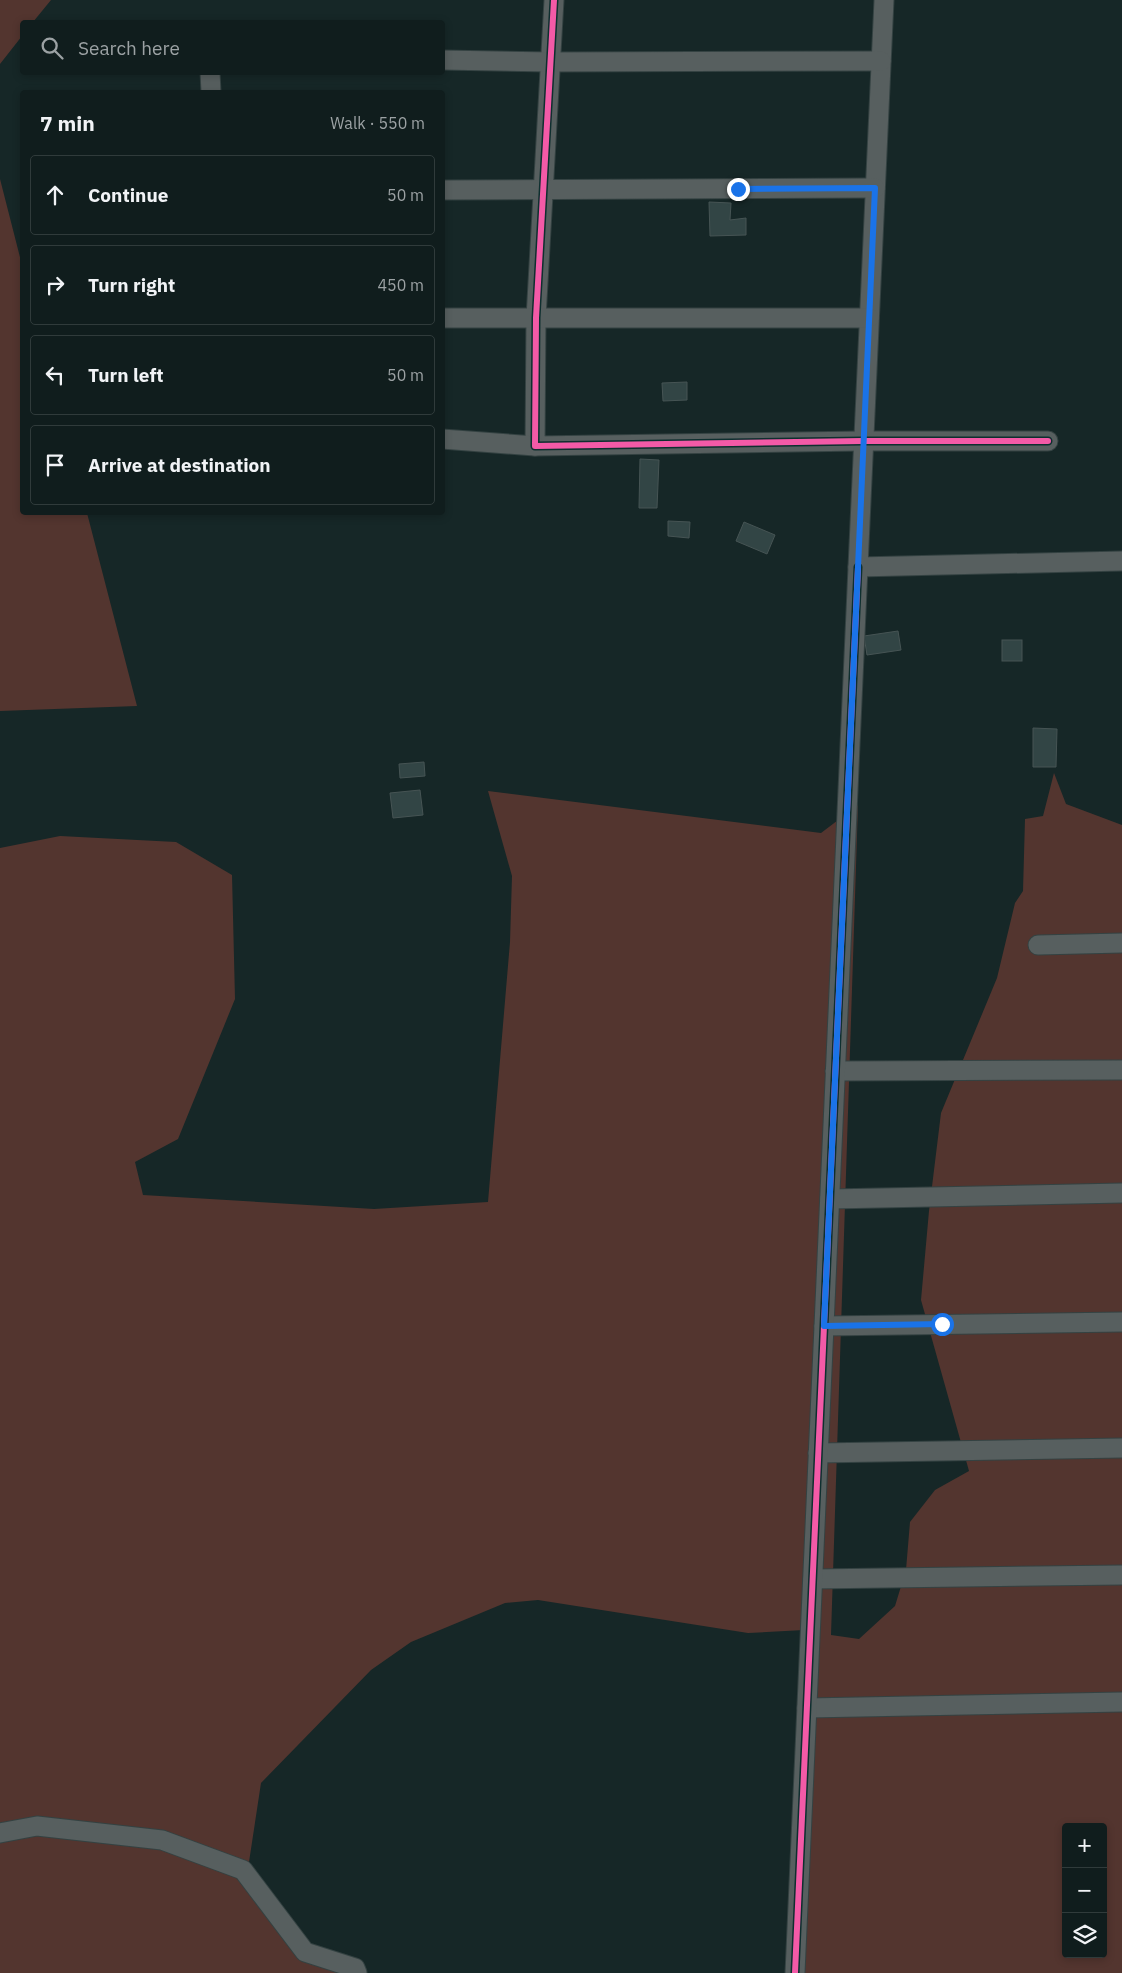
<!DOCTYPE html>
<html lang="en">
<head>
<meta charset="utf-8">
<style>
  body { margin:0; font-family:"IBM Plex Sans",sans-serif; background:#192626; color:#f1f3f6 }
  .controls { position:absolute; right:15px; bottom:15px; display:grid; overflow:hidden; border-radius:5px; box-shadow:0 2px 8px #0003 }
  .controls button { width:45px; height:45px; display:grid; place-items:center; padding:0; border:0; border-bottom:1px solid #303b3b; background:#101d1d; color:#f1f3f6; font:25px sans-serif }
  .stop { position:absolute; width:15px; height:15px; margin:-11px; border:4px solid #1a73e8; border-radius:50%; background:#fff }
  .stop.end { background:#1a73e8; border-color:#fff; box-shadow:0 1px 5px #0008 }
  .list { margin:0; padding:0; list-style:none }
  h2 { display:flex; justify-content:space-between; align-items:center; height:65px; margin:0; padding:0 20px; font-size:21px }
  h2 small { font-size:16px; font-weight:400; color:#9ca2a4 }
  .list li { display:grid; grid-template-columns:32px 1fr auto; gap:15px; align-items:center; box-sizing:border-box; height:80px; margin:0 10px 10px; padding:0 10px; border:1px solid #303b3b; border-radius:5px }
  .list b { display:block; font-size:19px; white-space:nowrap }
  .list em { font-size:16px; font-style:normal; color:#9ca2a4 }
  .icon { flex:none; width:28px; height:28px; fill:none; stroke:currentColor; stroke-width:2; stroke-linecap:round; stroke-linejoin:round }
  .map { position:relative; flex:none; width:1122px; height:1973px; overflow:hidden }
  .search { position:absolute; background:#101d1d; box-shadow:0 2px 8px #0003; left:20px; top:20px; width:425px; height:55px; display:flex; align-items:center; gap:12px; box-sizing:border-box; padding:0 18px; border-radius:5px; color:#9ca2a4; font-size:19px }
  .panel { position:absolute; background:#101d1d; box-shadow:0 2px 8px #0003; left:20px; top:90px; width:425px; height:425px; border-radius:5px }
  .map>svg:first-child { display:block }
  .green { fill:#53352f; fill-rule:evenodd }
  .building { fill:#324545; stroke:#465454 }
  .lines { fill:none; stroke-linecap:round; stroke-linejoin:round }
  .street-casing { stroke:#344242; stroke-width:21 }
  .street { stroke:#575f5f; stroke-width:19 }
  .cycleway-casing { stroke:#0e2f2f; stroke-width:9 }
  .cycleway { stroke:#f35aa7; stroke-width:6 }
  .route { stroke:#1a73e8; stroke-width:6 }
</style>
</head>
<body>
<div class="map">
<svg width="1122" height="1973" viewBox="0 0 1122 1973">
  <rect width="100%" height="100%" fill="#162727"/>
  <g class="green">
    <polygon points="0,0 51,0 33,22 22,22 22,36 0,64"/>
    <polygon points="0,179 22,265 22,512 87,513 137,706 0,711"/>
    <path d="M1054,773l12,31 56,21v1148h-336l18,-343 -56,3 -210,-33 -33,3 -94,39 -40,28 -110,113 -12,79 61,82 52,17 4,12h-366v-1125l60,-12 116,6 56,33 3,124 -57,140 -43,23 8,33 231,14 114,-7 22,-260 2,-66 -24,-85 333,42 37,-28 -27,830 28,4 36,-33 11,-36 4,-48 25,-32 34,-19 -48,-171 8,-89 12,-98 56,-135 18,-75 8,-12 2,-72 18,-3zM1066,1827h37v127h-37z"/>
  </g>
  <g class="building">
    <polygon points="709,202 731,203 730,220 746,218 746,235 710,236"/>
    <polygon points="687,382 687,400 663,401 662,383"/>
    <polygon points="640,459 659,460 657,508 639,508"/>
    <polygon points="668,521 690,522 689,538 668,536"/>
    <polygon points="744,522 775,535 767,554 736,541"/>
    <polygon points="898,631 901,650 867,655 864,636"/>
    <rect x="1002" y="640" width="20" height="21"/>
    <polygon points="1033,728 1057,729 1056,767 1033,767"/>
    <polygon points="424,762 425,776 400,778 399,764"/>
    <polygon points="420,790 423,815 393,818 390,793"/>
  </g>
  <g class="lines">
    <defs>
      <g id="street">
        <polyline points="554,0 536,318 535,446 863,441 1048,441"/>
        <polyline points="884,0 858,567 1122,561"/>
        <polyline points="442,60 550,62 881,61"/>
        <polyline points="210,72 211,92"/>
        <polyline points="442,190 875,188"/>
        <polyline points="442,318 869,318"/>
        <polyline points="442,439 535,446"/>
        <polyline points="1038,945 1122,943"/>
        <polyline points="835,1071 1122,1070"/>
        <polyline points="830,1199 1122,1193"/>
        <polyline points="824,1326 1122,1322"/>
        <polyline points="818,1453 1122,1448"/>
        <polyline points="813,1579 1122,1575"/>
        <polyline points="807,1708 1122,1702"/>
        <polyline points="0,1833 37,1826 162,1840 243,1870 305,1952 355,1968 357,1973"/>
        <polyline points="795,1973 858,567"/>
      </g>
    </defs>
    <use href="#street" class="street-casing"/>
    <use href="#street" class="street"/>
    <defs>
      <g id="cycleway">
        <polyline points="554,0 536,318 535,446 863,441 1048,441"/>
        <polyline points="795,1973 858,567"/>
      </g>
    </defs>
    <use href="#cycleway" class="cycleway-casing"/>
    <use href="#cycleway" class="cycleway"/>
  </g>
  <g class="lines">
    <polyline class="route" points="738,189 875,188 824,1326 942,1324"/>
  </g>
</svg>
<div class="controls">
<button>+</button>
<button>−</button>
<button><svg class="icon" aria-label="layers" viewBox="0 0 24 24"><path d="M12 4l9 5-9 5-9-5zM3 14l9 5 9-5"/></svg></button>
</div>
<div class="stop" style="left:942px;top:1324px"></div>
<div class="stop end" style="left:738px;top:189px"></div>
<div class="search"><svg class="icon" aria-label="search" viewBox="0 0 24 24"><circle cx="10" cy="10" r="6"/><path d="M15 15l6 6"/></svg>Search here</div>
<section class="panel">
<h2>7 min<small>Walk · 550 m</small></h2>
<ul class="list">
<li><svg class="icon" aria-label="ahead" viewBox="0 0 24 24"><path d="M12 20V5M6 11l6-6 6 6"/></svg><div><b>Continue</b></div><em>50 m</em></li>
<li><svg class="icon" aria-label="right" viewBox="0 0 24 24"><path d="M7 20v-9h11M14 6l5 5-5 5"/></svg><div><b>Turn right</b></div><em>450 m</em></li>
<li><svg class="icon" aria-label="left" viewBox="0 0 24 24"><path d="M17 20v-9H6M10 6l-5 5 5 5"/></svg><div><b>Turn left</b></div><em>50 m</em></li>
<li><svg class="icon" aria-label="arrive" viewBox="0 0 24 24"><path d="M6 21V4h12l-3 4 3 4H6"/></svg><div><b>Arrive at destination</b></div></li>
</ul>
</section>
</div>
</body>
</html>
